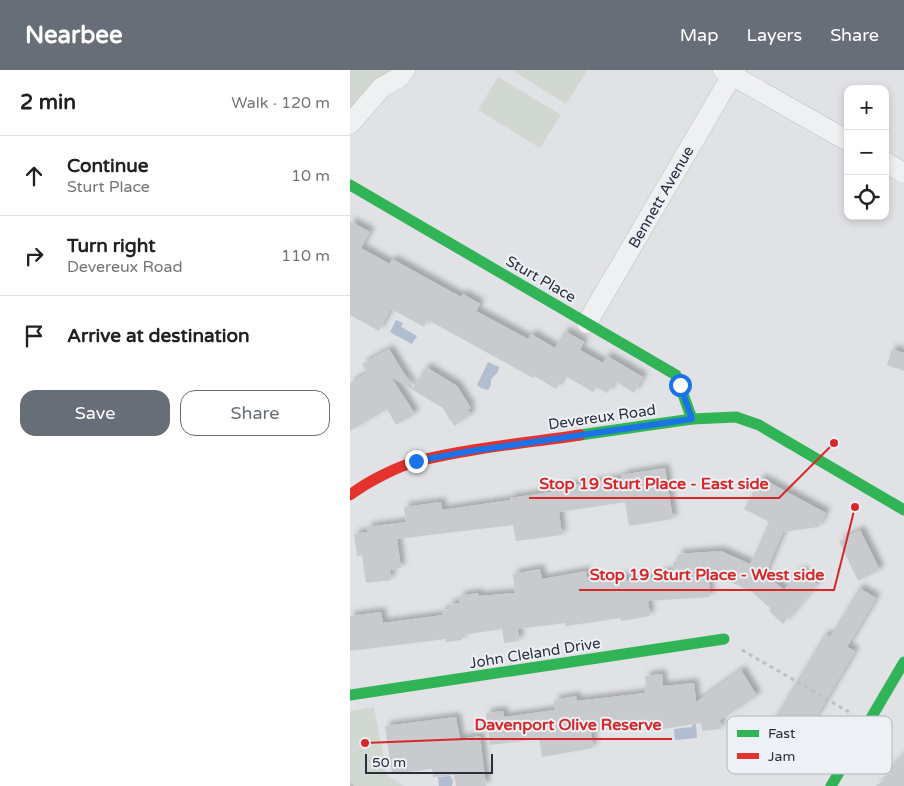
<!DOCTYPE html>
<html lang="en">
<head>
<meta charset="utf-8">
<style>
  body { margin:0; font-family:"Varela Round",sans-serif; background:#f6f6f6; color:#202124 }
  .controls { position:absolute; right:15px; top:15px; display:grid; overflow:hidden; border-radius:10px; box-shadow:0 2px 8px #0003 }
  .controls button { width:45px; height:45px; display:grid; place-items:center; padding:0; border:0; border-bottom:1px solid #e0e0e0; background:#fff; color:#202124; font:25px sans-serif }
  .scale { position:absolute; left:15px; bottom:12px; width:128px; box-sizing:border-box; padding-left:5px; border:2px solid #282f3d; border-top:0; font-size:14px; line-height:18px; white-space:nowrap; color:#282f3d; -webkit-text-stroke:4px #edf0f5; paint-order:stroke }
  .stop { position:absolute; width:15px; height:15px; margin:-11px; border:4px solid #1a73e8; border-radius:50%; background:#fff }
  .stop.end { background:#1a73e8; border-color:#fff; box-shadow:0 1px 5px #0008 }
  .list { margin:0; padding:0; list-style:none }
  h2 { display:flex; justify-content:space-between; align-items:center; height:65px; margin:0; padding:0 20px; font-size:21px }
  h2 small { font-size:16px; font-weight:400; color:#757577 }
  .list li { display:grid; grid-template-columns:32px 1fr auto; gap:15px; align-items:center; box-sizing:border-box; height:80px; padding:0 20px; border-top:1px solid #e0e0e0 }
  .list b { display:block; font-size:19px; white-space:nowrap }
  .list p { margin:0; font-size:16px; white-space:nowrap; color:#757577 }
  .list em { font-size:16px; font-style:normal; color:#757577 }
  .actions { display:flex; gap:10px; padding:15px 20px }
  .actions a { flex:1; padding:11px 0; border:1px solid #686e78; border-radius:15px; text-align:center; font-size:18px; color:#686e78 }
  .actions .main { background:#686e78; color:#fff }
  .icon { flex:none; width:28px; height:28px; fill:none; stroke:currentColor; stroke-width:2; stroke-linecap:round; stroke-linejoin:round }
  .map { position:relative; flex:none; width:554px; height:716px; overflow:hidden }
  header { display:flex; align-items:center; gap:30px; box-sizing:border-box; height:70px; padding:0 25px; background:#686e78; color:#fff }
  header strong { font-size:24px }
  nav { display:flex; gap:28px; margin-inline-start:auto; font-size:18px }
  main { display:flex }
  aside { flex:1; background:#fff }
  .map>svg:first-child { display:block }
  .green { fill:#d0d8d1 }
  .water { fill:#b0becf }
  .building { fill:#c8cacd; filter:url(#shadow) }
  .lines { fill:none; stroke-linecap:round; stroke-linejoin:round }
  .street-casing { stroke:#bec0c3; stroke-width:21 }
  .path { stroke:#bec0c5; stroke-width:3; stroke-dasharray:4 4; stroke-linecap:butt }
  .street { stroke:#eff0f1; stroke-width:20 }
  .fast { stroke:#30b455; stroke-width:11 }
  .jam { stroke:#e5322d; stroke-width:11 }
  .route { stroke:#1a73e8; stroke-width:6 }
  .labels { text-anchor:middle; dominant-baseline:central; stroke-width:4; stroke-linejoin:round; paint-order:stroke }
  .street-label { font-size:15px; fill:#282f3d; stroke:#edf0f5 }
  .key { fill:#edf0f5; stroke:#b2b6be; stroke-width:1 }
  .key-label { font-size:14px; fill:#282f3d }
  .leader { fill:none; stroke:#d62828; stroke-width:2 }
  .callout-dot { fill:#d62828; stroke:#edf0f5; stroke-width:2 }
  .callout-label { font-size:16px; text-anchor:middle; font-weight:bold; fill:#d62828; stroke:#edf0f5; stroke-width:4; stroke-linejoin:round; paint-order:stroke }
</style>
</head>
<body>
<header>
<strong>Nearbee</strong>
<nav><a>Map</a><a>Layers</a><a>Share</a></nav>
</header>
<main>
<aside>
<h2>2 min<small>Walk · 120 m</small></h2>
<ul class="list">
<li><svg class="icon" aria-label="ahead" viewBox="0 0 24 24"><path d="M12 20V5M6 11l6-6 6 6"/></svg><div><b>Continue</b><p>Sturt Place</p></div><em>10 m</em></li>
<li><svg class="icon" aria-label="right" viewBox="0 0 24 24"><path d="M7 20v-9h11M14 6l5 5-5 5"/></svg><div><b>Turn right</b><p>Devereux Road</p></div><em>110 m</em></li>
<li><svg class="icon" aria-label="arrive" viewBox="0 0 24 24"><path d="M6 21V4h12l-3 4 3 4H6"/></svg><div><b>Arrive at destination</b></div></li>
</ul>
<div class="actions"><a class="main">Save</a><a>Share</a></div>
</aside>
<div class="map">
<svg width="554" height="716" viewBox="0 0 554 716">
  <defs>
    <filter id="shadow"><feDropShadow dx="4.5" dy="-4.5" stdDeviation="2.5" flood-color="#0004"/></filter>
  </defs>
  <rect width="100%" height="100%" fill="#e0e2e5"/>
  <g class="green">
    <polygon points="0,0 42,0 0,41"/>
    <polygon points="162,0 236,0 237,1 216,34"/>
    <polygon points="148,7 211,45 190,78 128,40"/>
    <polygon points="24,637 37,705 54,716 0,716 0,641"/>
  </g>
  <g class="water">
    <polygon points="46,250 53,253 51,257 67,266 62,274 40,262"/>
    <polygon points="138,292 149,297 148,302 141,309 141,315 138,320 131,318 127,315"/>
    <polygon points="346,654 347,668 325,670 324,659 342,657 342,655"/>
    <polygon points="100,706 103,710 102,716 89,716 88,707"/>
  </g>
  <g class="building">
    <polygon points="0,151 20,162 11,178 40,194 42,189 111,227 113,224 130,234 126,241 178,269 181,264 205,278 215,261 234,272 230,280 253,293 257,286 293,307 284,323 265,311 257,323 246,317 243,322 214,305 206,319 184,306 183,308 78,250 74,257 41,239 29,261 0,245"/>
    <polygon points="39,279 63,318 76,297 107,316 121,338 118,339 121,345 104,356 101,350 100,351 93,338 41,307 65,344 46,355 37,339 0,361 0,313 17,303 12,294"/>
    <polygon points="542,279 554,283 554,301 537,295"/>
    <polygon points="315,398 323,449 279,456 275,432 209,442 212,465 166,471 163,455 47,469 51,498 40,500 41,510 16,513 12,485 7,486 4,464 18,462 17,457 56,452 54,437 91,432 92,440 160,430 160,428 215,420 215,416 272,408 271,405"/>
    <polygon points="411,408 476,443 468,457 433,462 415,504 434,520 450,500 467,514 433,554 419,541 421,539 402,522 359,502 360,527 298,531 300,546 271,551 270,548 216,556 215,553 168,559 169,571 154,573 152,559 112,565 112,570 96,572 96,569 0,581 0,546 31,542 33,553 93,545 92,540 99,539 99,534 110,533 109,526 128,523 129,526 165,523 163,504 190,499 192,509 236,501 238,512 275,506 277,511 308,507 308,503 323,502 323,492 328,491 328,484 371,481 400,494 419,452 394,439"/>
    <polygon points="510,460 530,500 508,511 489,471"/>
    <polygon points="509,518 526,528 497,577 505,581 446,681 416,662 475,564 480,567"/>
    <polygon points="391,600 407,626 370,650 371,659 352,661 351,653 300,661 299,654 241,662 243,678 192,687 189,669 140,675 136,643 153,641 154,647 205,640 204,630 226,626 227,631 295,623 294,618 296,618 295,606 312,604 313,616 344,613 346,632"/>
    <polygon points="106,647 110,669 130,666 136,716 106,716 104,705 83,707 82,699 42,704 35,656"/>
    <polygon points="554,685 554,716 525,716 541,706 538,700"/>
  </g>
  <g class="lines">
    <defs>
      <g id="street">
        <polyline points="373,0 498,71"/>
        <polyline points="0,54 31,18 50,7 55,0"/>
        <polyline points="535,92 554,103"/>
        <polyline points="237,253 385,0"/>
      </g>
    </defs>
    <use href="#street" class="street-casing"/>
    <g class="path">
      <polyline points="392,580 499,642"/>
      <polyline points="0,714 3,716"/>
    </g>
    <use href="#street" class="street"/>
    <g class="fast">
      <polyline points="0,115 326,305 342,349"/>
      <polyline points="230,365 342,349 386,347 409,355 554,440"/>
      <polyline points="0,625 374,569"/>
      <polyline points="481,716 554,592"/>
    </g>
    <path class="jam" d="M0,425c17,-13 48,-29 68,-34 53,-13 108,-18 162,-26"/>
  </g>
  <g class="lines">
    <polyline class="route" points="66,391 121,381 342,349 330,315"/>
  </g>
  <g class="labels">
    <g class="street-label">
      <text transform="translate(311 127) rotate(-60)">Bennett Avenue</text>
      <text transform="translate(191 209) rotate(30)">Sturt Place</text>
      <text transform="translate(252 347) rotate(-8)">Devereux Road</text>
      <text transform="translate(185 583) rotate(-9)">John Cleland Drive</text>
    </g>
  </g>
  <rect x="377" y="646" width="165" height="58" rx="8" class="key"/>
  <rect x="387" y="660" width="22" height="7" fill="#30b455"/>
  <rect x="387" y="683" width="22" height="6" fill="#e5322d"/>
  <g class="key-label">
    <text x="418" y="668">Fast</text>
    <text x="418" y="691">Jam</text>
  </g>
  <path class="leader" d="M484 373L429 428H179M505 437L484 520H229M15 673L115 669H322"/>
  <g class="callout-dot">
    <circle cx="484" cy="373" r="5"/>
    <circle cx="505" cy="437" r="5"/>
    <circle cx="15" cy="673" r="5"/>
  </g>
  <g class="callout-label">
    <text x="304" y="419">Stop 19 Sturt Place - East side</text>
    <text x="357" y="510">Stop 19 Sturt Place - West side</text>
    <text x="218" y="660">Davenport Olive Reserve</text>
  </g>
</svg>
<div class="controls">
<button>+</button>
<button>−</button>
<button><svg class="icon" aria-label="locate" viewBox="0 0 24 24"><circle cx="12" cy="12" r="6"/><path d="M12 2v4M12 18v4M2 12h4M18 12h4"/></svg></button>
</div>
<div class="scale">50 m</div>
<div class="stop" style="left:330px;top:315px"></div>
<div class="stop end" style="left:66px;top:391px"></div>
</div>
</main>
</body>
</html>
